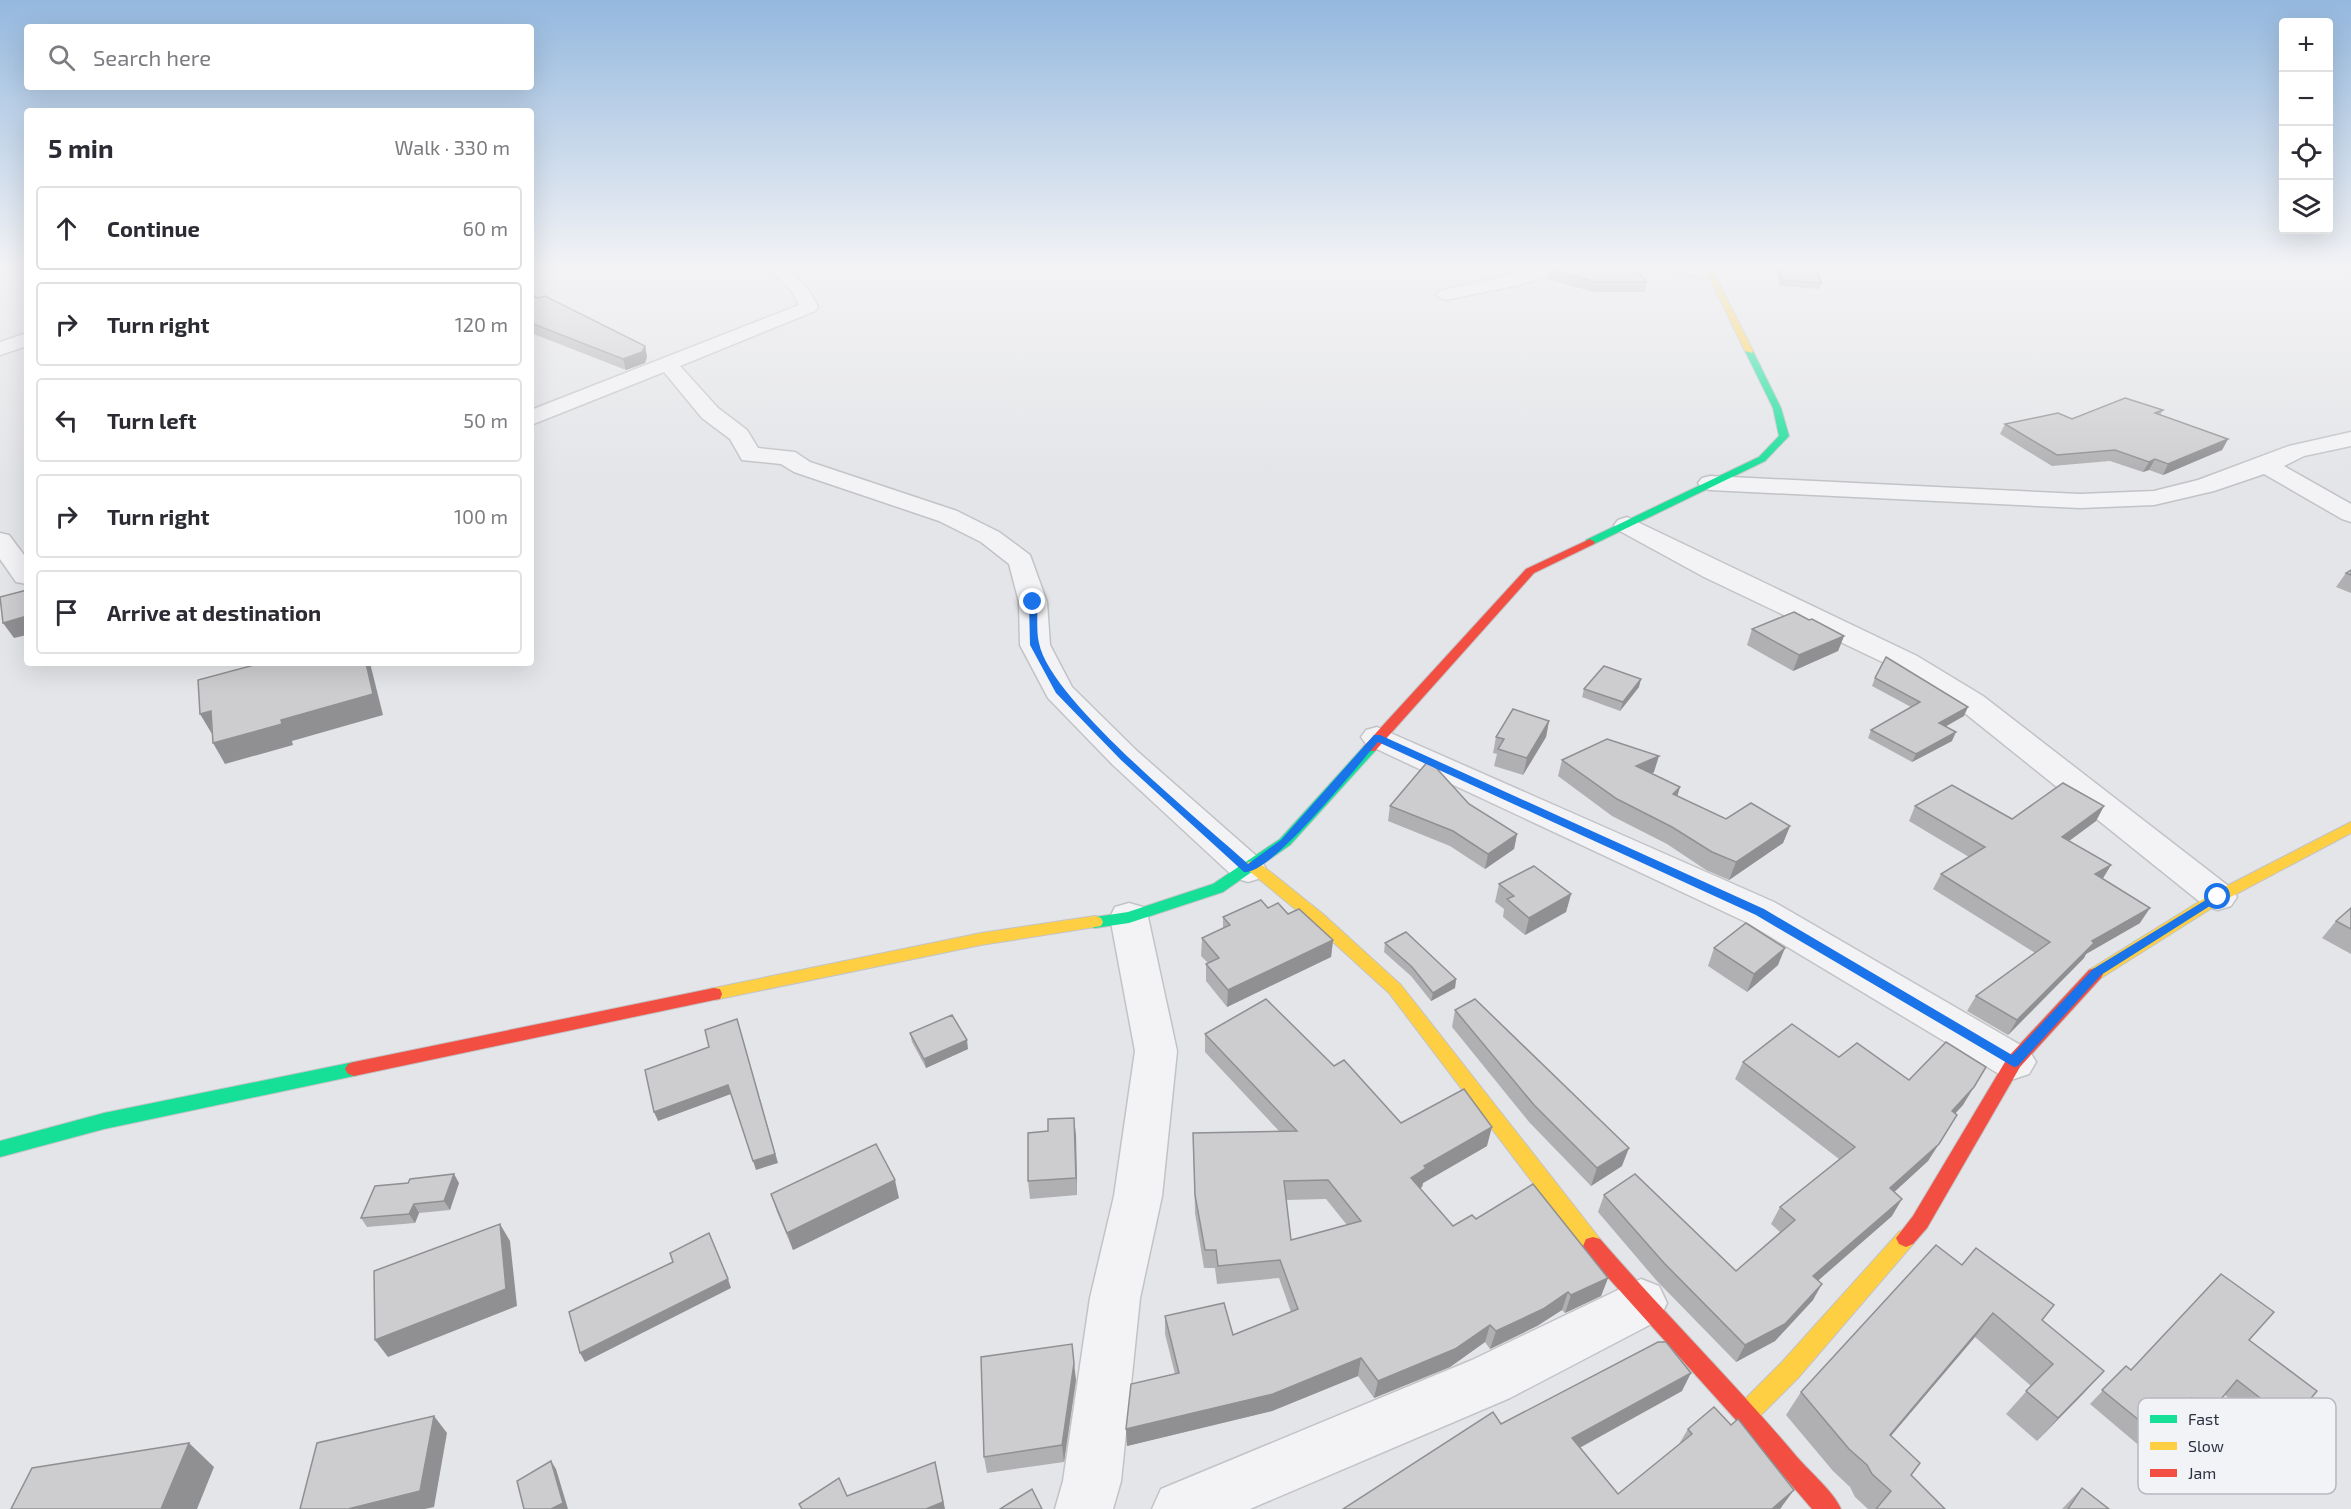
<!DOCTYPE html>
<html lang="en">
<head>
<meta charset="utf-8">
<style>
  body { margin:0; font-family:"Exo 2",sans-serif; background:#f7f7f7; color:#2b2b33 }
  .controls { position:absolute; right:18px; top:18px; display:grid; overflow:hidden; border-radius:6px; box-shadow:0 6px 24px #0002 }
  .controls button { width:54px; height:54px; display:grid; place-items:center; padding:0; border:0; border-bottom:2px solid #e1e1e2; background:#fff; color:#2b2b33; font:30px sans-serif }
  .stop { position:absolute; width:18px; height:18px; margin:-14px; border:4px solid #1a73e8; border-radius:50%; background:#fff }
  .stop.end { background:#1a73e8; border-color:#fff; box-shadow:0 2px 6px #0008 }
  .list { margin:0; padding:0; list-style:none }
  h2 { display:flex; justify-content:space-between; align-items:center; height:78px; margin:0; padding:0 24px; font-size:26px }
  h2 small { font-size:20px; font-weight:400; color:#7c7c81 }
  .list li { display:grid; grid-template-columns:39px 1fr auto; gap:18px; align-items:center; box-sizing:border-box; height:84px; margin:0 12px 12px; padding:0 12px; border:2px solid #e1e1e2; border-radius:6px }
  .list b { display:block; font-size:22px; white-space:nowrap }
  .list em { font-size:20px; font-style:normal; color:#7c7c81 }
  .icon { flex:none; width:33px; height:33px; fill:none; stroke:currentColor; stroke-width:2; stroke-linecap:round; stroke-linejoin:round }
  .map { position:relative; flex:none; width:2351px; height:1509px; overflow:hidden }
  .search { position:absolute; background:#fff; box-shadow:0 6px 24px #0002; left:24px; top:24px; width:510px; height:66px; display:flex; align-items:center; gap:15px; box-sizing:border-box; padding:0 21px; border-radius:6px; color:#7c7c81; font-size:22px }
  .panel { position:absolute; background:#fff; box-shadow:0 6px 24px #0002; left:24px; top:108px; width:510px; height:558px; border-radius:6px }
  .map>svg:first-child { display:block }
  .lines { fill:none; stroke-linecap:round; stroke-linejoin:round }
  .street-casing { stroke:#c2c3c6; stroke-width:3 }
  .fast-casing { stroke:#c2c3c6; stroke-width:2 }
  .slow-casing { stroke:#c2c3c6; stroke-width:2 }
  .jam-casing { stroke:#c2c3c6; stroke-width:2 }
  .street { fill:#f3f3f5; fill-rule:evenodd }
  .fast { fill:#16e098; fill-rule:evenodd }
  .slow { fill:#ffcf43; fill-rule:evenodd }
  .jam { fill:#f24e42; fill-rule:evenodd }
  .wall { fill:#b0b0b3; fill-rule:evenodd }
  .shaded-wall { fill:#909092 }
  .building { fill:#cdcdd0; stroke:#909092; stroke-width:1.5; fill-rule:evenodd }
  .route { fill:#1a73e8 }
  .key { fill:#f2f3f7; stroke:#b7b8c0; stroke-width:1.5 }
  .key-label { font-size:16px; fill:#2d3040 }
</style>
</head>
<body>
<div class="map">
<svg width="2351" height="1509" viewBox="0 0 2351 1509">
  <rect width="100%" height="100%" fill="#e4e5e8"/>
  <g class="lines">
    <defs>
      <g id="street">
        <polygon points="767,266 784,266 808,288 818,307 815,311 680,366 718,408 747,430 758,448 795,452 810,462 957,511 999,532 1030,555 1047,602 1050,645 1072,687 1137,751 1261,860 1266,869 1261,878 1248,882 1235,878 1113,765 1048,698 1020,645 1019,602 1009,564 981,542 939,521 794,472 781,464 742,460 730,439 702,418 664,372 531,425 531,410 799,305 794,294"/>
        <polygon points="1549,266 1574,266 1572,270 1519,285 1445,300 1436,295 1439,291"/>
        <path d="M1668,266h41l11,5c-8,9 -45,4 -52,-5z"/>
        <polygon points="27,333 27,346 0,355 0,342"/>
        <polygon points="2351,432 2351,446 2304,456 2284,466 2351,504 2351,522 2342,519 2264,474 2214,491 2154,505 2080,508 1710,490 1702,488 1698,483 1702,478 1710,476 2080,494 2154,491 2198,480 2289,446"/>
        <polygon points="1627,517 1917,656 1983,696 2231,888 2237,897 2231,906 2218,910 2205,906 1961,710 1895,668 1704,577 1618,530 1614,525 1618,520"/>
        <polygon points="0,533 9,535 27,559 27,584 16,582 0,559"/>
        <polygon points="1377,727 1774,902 2029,1050 2036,1062 2029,1074 2014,1079 1999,1074 1746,922 1366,744 1361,737 1366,730"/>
        <polygon points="1129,903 1143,907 1148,917 1177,1051 1162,1196 1140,1298 1121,1481 1113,1509 1055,1509 1063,1481 1090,1298 1114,1196 1135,1051 1110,917 1115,907"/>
        <polygon points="1641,1279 1659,1286 1667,1303 1659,1320 1510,1398 1250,1509 1152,1509 1161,1489 1472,1360"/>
      </g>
      <g id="fast">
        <polygon points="1746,349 1753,351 1781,408 1789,436 1787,438 1765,461 1594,544 1586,544 1586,540 1759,457 1779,436 1773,408 1745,351"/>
        <polygon points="1370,744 1375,745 1377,748 1375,751 1290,845 1223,892 1129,923 1095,928 1089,926 1087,922 1089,918 1128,912 1213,884 1280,839 1365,745"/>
        <polygon points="354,1062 360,1064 363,1069 360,1074 354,1076 104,1129 0,1157 0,1141 104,1113"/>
      </g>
      <g id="slow">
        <polygon points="1704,266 1710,266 1753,351 1752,353 1745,351"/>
        <polygon points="2351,822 2351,833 2223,901 2101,978 2095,980 2089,978 2087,974 2089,970 2213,893"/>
        <polygon points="1253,861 1258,862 1323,914 1401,985 1600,1239 1603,1246 1600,1253 1593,1255 1586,1253 1389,993 1311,922 1248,870 1245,866 1248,862"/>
        <polygon points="1095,916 1101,918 1103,922 1101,926 981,945 714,1000 708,999 706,994 708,989 714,988 981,933"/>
        <polygon points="1906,1229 1913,1232 1916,1238 1913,1244 1798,1378 1754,1422 1746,1425 1738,1422 1735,1414 1738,1406 1782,1362 1899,1232"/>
      </g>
      <g id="jam">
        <polygon points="1590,539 1595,542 1594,544 1534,573 1375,751 1365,751 1363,748 1365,745 1526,569"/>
        <polygon points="2095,968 2101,970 2103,974 2101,978 2020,1067 1927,1228 1913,1244 1906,1247 1899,1244 1896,1238 1913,1216 2008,1057 2089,970"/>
        <polygon points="714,988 720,989 722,994 720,999 714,1000 354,1076 348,1074 345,1069 348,1064 354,1062"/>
        <path d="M1593,1237l7,2c64,74 134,143 197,218 13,15 37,35 44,52h-29l-76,-89 -150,-167 -3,-7 3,-7z"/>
      </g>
    </defs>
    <use href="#street" class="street-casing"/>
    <use href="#fast" class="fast-casing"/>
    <use href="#slow" class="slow-casing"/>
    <use href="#jam" class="jam-casing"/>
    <use href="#street" class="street"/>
    <use href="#fast" class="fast"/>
    <use href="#slow" class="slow"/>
    <use href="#jam" class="jam"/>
  </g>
  <g class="wall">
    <polygon points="1504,266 1541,266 1519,270"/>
    <polygon points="1775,266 1815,266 1821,283 1820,289 1780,286"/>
    <polygon points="1549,269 1647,282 1645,292 1594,292 1547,279"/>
    <polygon points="531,294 538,298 645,346 647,357 645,363 626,370 531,333"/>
    <polygon points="2163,410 2160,415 2228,439 2222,450 2163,475 2149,470 2143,472 2110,461 2052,466 2000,434 2005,424 2072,419"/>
    <polygon points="2351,570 2351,593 2336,587 2346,573"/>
    <polygon points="1809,620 1844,636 1838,651 1793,671 1747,645 1752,629"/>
    <polygon points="1875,678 1964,716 1945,726 1952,741 1912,762 1868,738 1871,730 1911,707 1872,686"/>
    <polygon points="1639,687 1620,711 1582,697 1584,689"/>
    <polygon points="1549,721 1546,737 1523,775 1494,766 1497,754 1493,753 1496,737"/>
    <polygon points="1562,760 1654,772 1652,774 1680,787 1677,796 1726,819 1790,826 1783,843 1729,880 1706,870 1667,844 1612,816 1558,776"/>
    <polygon points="1390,806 1517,834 1514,849 1485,869 1450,846 1388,821"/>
    <polygon points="1915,806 2012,819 2104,806 2096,821 2069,841 2111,865 2102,879 2140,923 2086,954 2084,958 2008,1035 1967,1011 1976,996 2035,953 1933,889 1941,874 1969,857 1909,821"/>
    <polygon points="1499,884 1571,894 1566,912 1525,935 1503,917 1504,909 1495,902"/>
    <polygon points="1268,908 1288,914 1333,940 1331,957 1227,1007 1206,981 1206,964 1208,963 1201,956 1202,938 1223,928 1223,917"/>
    <polygon points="2351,908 2351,954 2322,938 2336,921"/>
    <polygon points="1385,943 1456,979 1455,988 1431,1001 1411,976 1384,952"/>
    <polygon points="1714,948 1778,965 1747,992 1708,966"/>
    <polygon points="1455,1010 1622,1166 1591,1186 1529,1122 1452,1027"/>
    <polygon points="910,1033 968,1049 926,1068 912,1042"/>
    <path d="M1205,1034l129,32 67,57 86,23 -64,37 -1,4 -2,1 33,38 23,-7 132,59 -7,18 -36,17 -3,-3 -25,16 -47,23 -5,-7 -35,25 -76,31 -16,-22 -86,35 -145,35 -1,-17 49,-55 -10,-40v-18l68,19 58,-23 -12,-34 -62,6 -2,-16h-11l-9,-55 -2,-80 86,-2 -74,-79zM1326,1199l21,26 -56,15 -5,-40z"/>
    <polygon points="1839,1057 1909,1080 1963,1105 1955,1113 1928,1161 1894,1192 1892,1216 1818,1280 1813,1300 1775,1341 1736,1362 1656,1280 1598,1212 1604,1195 1736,1271 1780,1232 1771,1224 1780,1207 1839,1159 1735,1079 1743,1062"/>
    <polygon points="1076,1135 1077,1195 1030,1199 1028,1181"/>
    <polygon points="459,1183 450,1210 419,1213 415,1223 367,1227 361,1218"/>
    <polygon points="771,1194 899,1198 793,1250 777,1212"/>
    <polygon points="1962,1265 2042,1320 2104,1371 2037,1441 2006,1414 2031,1386 1975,1337 1891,1436 1911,1475 1945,1509 1868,1509 1855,1497 1850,1487 1833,1471 1786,1415 1801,1392"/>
    <polygon points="2249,1340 2291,1422 2276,1435 2225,1395 2210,1412 2195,1426 2178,1412 2142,1448 2090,1404 2126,1366 2131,1370"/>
    <polygon points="1076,1380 1064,1462 987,1473 984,1457"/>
    <polygon points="1682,1391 1580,1447 1618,1494 1679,1444 1688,1429 1782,1507 1780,1509 1343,1509 1501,1424"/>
    <polygon points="2082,1488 2109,1509 2062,1509"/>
  </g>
  <g class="shaded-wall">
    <polygon points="1520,266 1541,266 1519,270"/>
    <polygon points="645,346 647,357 645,363 626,370 623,359"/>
    <polygon points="2228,439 2222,450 2163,475 2168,464"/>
    <polygon points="2155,459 2149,470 2143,472 2149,462"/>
    <polygon points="27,616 27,635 14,638 3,623"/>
    <polygon points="1844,636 1838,651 1793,671 1799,655"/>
    <polygon points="366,663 370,663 383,715 292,741 293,745 225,764 213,743"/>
    <polygon points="1641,679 1639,687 1620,711 1623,702"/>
    <polygon points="1968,707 1964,716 1936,732 1939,723"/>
    <polygon points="211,711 212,734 200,714"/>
    <polygon points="1549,721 1546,737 1523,775 1527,758"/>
    <polygon points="1956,732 1952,741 1912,762 1916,754"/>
    <polygon points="1659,756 1654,772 1632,783 1636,766"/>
    <polygon points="1680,787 1675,804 1673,794"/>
    <polygon points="2104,806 2096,821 2054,852 2062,837"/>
    <polygon points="1790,826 1783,843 1729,880 1736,862"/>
    <polygon points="1517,834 1514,849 1485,869 1488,854"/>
    <polygon points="2111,865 2102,880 2095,874"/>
    <polygon points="1571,894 1566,912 1525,935 1529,918"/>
    <polygon points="2150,908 2140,923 2086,954 2084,958 2008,1035 2017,1020 2092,941"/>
    <polygon points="1333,940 1331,957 1227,1007 1228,990"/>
    <polygon points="1785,948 1778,965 1747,992 1754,974"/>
    <polygon points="1456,979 1455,988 1431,1001 1433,993"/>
    <polygon points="737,1019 778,1163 756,1170 753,1161"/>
    <polygon points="967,1040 968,1049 926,1068 924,1059"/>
    <polygon points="728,1085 731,1094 658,1121 654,1112"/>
    <polygon points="1974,1087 1963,1105 1942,1128 1952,1111"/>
    <polygon points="1074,1118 1076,1135 1077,1195 1076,1178"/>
    <polygon points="1492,1127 1487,1146 1423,1183 1422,1187 1407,1196 1411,1178 1424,1166"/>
    <polygon points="1939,1144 1928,1161 1879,1206 1890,1188"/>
    <polygon points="1629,1148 1622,1166 1591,1186 1597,1168"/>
    <polygon points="454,1174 459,1183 450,1210 444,1201"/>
    <polygon points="895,1180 899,1198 793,1250 787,1233"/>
    <polygon points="1902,1199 1892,1216 1804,1293 1813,1276"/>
    <polygon points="414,1204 419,1213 415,1223 409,1214"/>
    <polygon points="500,1224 510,1241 517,1306 388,1357 375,1340"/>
    <polygon points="1608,1278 1601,1296 1565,1313 1571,1295"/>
    <polygon points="728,1279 731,1288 585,1362 580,1353"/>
    <polygon points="1822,1284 1813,1300 1775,1341 1736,1362 1745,1345"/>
    <polygon points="1568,1292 1562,1310 1537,1326 1490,1349 1496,1331"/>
    <polygon points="1993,1313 1975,1337 1872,1458 1890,1435"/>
    <polygon points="1490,1325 1485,1342 1450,1367 1374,1398 1378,1381"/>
    <polygon points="1072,1344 1076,1380 1064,1462 1062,1445"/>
    <polygon points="1361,1358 1358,1376 1272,1411 1127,1446 1126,1429"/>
    <polygon points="2104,1371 2083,1394 2037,1441 2058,1418"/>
    <polygon points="1691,1373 1682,1391 1565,1456 1572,1438"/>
    <polygon points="434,1416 447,1433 434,1507 425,1509 348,1509"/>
    <polygon points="189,1443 214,1467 197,1509 161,1509"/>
    <polygon points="551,1461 556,1469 568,1509 551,1509"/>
    <polygon points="935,1462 945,1509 926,1509"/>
    <polygon points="1794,1490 1780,1509 1772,1509"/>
  </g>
  <g class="building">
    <polygon points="1562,266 1631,266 1647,282 1596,282 1549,269"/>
    <polygon points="1778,266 1815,266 1821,283 1782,280"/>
    <polygon points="531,294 538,298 545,296 645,346 642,352 623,359 531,323"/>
    <polygon points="2125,398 2163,410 2155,413 2228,439 2168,464 2155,459 2149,462 2115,450 2057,455 2005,424 2058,413 2072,419"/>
    <polygon points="2351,570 2351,575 2346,573"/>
    <polygon points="27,590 27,616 3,623 0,597"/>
    <polygon points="1794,612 1809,620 1812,619 1844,636 1799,655 1752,629"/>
    <polygon points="1886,657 1968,707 1939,723 1956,732 1916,754 1871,730 1920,702 1875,678"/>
    <polygon points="262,663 366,663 373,694 281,720 282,724 213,743 211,711 200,714 198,680"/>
    <polygon points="1604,666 1641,679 1623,702 1584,689"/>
    <polygon points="1513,709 1549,721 1527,758 1498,749 1504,739 1496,737"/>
    <polygon points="1607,739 1659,756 1636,766 1680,787 1673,794 1726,819 1751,803 1790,826 1736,862 1712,852 1672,827 1617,799 1562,760"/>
    <polygon points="1429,760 1469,804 1517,834 1488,854 1453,831 1390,806"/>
    <polygon points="2063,783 2104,806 2062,837 2111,865 2095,874 2150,908 2092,941 2094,943 2017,1020 1976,996 2050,942 1941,874 1985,847 1915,806 1952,785 2012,819"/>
    <polygon points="1534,866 1571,894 1529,918 1507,899 1514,896 1499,884"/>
    <polygon points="1261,900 1268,908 1278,903 1288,914 1299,909 1333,940 1228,990 1206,964 1219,958 1202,938 1230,925 1223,917"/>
    <polygon points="2351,908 2351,929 2336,921"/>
    <polygon points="1746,923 1785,948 1754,974 1714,948"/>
    <polygon points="1406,932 1456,979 1433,993 1412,967 1385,943"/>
    <path d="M1266,999l68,67 10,-6 57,63 63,-34 28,38 -68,39 2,2 -15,10 42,48 19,-11 4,4 57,-35 75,94 -37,17 -3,-3 -25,17 -47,22 -6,-6 -35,24 -77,32 -17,-23 -88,36 -147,35 5,-45 48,-11 -14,-57 59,-13 9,32 65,-26 -18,-49 -62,6 -2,-16h-11l-10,-55 -2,-62 104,-2 -92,-97zM1328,1180l33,41 -70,19 -7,-59z"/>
    <polygon points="1475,999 1629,1148 1597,1168 1534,1105 1455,1010"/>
    <polygon points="952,1015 967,1040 924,1059 910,1033"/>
    <polygon points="737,1019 775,1154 753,1161 728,1085 654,1112 645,1070 709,1047 705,1030"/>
    <polygon points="1792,1024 1839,1057 1857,1043 1909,1080 1946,1042 1986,1067 1974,1087 1952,1111 1957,1115 1939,1144 1890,1188 1902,1199 1813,1276 1822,1284 1785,1324 1745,1345 1664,1263 1604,1195 1635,1174 1736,1271 1795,1220 1780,1207 1855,1147 1743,1062"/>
    <polygon points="1074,1118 1076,1178 1028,1181 1028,1133 1048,1131 1048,1119"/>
    <polygon points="876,1144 895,1180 787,1233 771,1194"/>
    <polygon points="454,1174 444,1201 414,1204 409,1214 361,1218 375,1186 408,1183 410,1179"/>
    <polygon points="500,1224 506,1289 375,1340 374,1271"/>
    <polygon points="709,1233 728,1279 580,1353 569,1312 673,1262 670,1253"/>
    <polygon points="1936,1245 1962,1265 1976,1248 2054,1305 2042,1320 2104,1371 2058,1418 2026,1391 2053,1364 1993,1313 1890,1435 1920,1463 1911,1475 1945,1509 1876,1509 1891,1491 1872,1474 1867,1465 1849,1449 1801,1392"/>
    <polygon points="2221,1274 2274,1312 2249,1340 2317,1391 2291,1422 2237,1380 2210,1412 2191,1398 2156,1434 2102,1390 2126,1366 2131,1370"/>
    <polygon points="1658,1342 1666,1342 1691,1373 1572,1438 1618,1494 1692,1434 1688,1429 1714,1407 1731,1425 1738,1419 1794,1490 1772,1509 1343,1509 1493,1412 1501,1424"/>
    <polygon points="1072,1344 1074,1363 1062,1445 984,1457 981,1357"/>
    <polygon points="434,1416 420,1491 348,1509 300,1509 317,1443"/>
    <polygon points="189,1443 161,1509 11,1509 32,1468"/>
    <polygon points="551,1461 563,1503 551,1509 524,1509 517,1481"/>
    <polygon points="935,1462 943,1502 926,1509 802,1509 799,1504 839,1478 847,1496"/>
    <polygon points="2082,1488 2109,1509 2068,1509"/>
    <polygon points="1032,1489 1042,1509 1000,1509"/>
  </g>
  <linearGradient id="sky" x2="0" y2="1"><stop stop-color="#94b8de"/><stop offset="0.56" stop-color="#f3f3f5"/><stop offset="1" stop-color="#f3f3f5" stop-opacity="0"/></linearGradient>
  <rect width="2351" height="477" fill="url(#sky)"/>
  <path class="route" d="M1033,600l4,2c1,13 -1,29 2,41 11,57 162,178 209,221l33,-24 93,-105h6l384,174 248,146 81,-86 121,-74 4,-1 6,3 -123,78 -83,91 -4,1 -258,-152 -378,-173c-19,22 -109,135 -134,130l-123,-112 -65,-67 -26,-48 -1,-43z"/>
  <rect x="2138" y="1398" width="198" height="96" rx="9" class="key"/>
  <rect x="2150" y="1415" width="27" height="8" fill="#16e098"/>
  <rect x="2150" y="1442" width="27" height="8" fill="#ffcf43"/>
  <rect x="2150" y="1469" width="27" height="8" fill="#f24e42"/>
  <g class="key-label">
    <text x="2188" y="1425">Fast</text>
    <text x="2188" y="1452">Slow</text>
    <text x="2188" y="1479">Jam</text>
  </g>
</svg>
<div class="controls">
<button>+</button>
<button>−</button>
<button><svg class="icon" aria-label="locate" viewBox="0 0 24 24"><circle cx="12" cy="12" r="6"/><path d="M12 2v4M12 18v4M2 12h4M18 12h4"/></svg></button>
<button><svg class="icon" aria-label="layers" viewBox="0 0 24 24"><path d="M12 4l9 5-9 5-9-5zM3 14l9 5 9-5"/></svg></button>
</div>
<div class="stop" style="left:2218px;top:897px"></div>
<div class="stop end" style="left:1033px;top:602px"></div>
<div class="search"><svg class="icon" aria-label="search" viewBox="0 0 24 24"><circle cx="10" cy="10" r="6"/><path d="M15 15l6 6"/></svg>Search here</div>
<section class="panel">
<h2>5 min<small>Walk · 330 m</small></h2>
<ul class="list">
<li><svg class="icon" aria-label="ahead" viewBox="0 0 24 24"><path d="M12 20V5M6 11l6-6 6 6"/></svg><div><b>Continue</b></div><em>60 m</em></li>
<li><svg class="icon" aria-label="right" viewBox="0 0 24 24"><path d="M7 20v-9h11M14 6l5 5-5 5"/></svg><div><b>Turn right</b></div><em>120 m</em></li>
<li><svg class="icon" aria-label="left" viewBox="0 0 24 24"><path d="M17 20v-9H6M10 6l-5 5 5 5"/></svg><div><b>Turn left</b></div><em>50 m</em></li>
<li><svg class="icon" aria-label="right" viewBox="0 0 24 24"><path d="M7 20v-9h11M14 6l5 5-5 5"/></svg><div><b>Turn right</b></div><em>100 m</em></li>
<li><svg class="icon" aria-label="arrive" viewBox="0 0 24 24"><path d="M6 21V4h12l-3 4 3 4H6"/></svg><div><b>Arrive at destination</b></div></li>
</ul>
</section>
</div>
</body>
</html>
